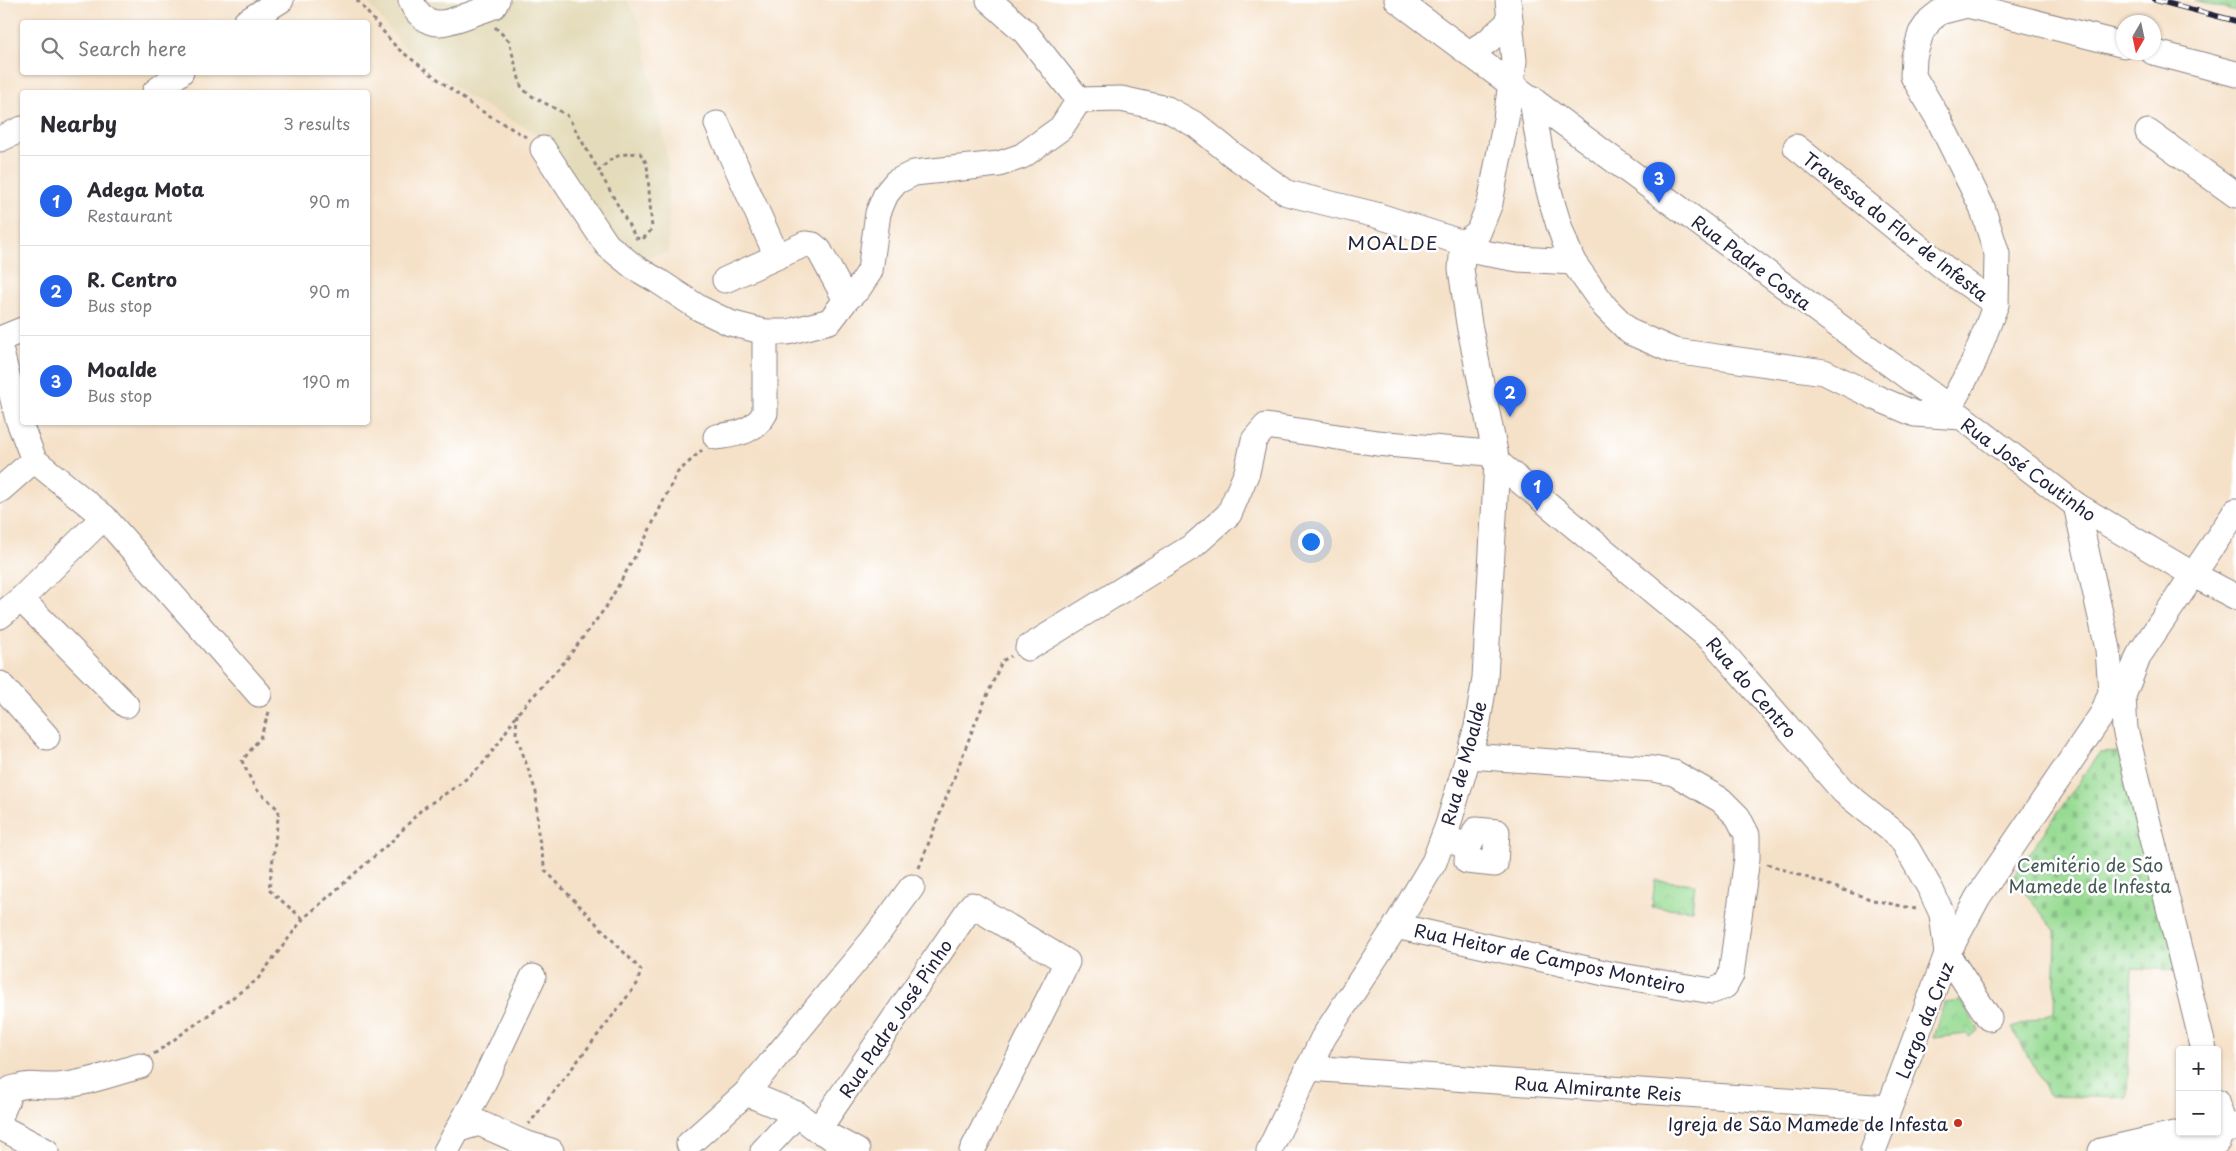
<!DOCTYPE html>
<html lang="en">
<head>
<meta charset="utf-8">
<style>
  body { margin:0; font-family:"Playpen Sans",sans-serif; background:#f2f2f3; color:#2b2b33 }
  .controls { position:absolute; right:15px; bottom:15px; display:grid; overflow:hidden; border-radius:5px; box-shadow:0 1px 4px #0004 }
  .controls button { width:45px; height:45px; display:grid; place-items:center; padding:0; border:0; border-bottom:1px solid #e1e1e2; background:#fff; color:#2b2b33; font:25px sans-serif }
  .compass { position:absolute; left:2116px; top:15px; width:45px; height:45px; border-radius:50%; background:#fff; box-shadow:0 1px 4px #0004; rotate:189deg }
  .you { position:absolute; left:1310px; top:541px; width:18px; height:18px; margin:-12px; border:4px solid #fff; border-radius:50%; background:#1a73e8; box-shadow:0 0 0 8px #1a73e833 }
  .badge { display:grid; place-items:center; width:32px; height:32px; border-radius:50%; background:#2563eb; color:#fff; font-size:16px; font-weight:700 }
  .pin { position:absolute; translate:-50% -41px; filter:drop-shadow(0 1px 2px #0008) }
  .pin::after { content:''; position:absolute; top:26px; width:18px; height:15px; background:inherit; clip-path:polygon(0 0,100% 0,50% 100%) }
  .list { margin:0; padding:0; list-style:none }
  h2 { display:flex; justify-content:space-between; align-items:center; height:65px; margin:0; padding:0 20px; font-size:21px }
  h2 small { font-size:16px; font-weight:400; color:#7c7c81 }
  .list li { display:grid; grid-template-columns:32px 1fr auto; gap:15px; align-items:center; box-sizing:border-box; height:90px; padding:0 20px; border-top:1px solid #e1e1e2 }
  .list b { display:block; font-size:19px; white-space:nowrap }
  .list p { margin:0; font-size:16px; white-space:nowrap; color:#7c7c81 }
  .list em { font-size:16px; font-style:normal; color:#7c7c81 }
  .icon { flex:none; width:28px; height:28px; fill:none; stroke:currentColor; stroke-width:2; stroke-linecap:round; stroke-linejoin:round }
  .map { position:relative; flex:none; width:2236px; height:1151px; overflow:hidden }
  .search { position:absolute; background:#fff; box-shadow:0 1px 4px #0004; left:20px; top:20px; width:350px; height:55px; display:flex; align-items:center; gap:12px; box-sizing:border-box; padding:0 18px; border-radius:5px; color:#7c7c81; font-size:19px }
  .panel { position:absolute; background:#fff; box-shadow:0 1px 4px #0004; left:20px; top:90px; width:350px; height:335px; border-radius:5px }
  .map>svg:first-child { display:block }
  .built { fill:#e4dbba }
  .grass { fill:url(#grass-tufts); stroke:#5c7e67 }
  .cemetery { fill:url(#cemetery-stones); stroke:#5c7e67 }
  .park { fill:url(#park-crowns); stroke:#5c7e67 }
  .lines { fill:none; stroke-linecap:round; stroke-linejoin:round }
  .minor-casing { stroke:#8c8282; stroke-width:27 }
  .major-casing { stroke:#8c8282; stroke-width:29 }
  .path { stroke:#8c8282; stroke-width:3; stroke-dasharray:4 4; stroke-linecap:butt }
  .minor { stroke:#fff; stroke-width:25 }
  .major { stroke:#fff; stroke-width:28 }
  .rail-casing { stroke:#22223b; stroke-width:5.5 }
  .rail { stroke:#fff; stroke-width:4; stroke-dasharray:11; stroke-linecap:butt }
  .poi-dot { fill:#c8321e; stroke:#fff; stroke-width:2 }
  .labels { text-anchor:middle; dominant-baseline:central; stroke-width:5; stroke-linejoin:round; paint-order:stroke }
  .street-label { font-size:18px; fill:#22223b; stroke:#fff }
  .park-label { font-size:18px; fill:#455a55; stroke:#fff }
  .poi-label { font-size:18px; fill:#22223b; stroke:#fff; text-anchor:end }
  .neighbourhood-label { font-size:19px; letter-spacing:1px; fill:#22223b; stroke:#fff }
</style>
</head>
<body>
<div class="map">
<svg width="2236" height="1151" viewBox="0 0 2236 1151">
  <defs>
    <pattern id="grass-tufts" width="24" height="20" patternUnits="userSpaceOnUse" patternTransform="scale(1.25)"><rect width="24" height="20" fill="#97db93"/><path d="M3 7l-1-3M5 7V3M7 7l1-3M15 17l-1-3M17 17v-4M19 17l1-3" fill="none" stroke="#82bc80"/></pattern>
    <pattern id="cemetery-stones" width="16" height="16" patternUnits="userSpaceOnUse" patternTransform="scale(1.25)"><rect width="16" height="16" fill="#97db93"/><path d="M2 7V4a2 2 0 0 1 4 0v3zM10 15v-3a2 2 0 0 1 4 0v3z" fill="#82bc80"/></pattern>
    <pattern id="park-crowns" width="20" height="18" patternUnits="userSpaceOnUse" patternTransform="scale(1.25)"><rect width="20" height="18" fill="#97db93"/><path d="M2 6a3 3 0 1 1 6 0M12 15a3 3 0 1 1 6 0" fill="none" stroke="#82bc80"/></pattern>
  </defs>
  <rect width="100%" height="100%" fill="#fff"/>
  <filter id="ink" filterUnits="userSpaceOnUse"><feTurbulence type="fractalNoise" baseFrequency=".02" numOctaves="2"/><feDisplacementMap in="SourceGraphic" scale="10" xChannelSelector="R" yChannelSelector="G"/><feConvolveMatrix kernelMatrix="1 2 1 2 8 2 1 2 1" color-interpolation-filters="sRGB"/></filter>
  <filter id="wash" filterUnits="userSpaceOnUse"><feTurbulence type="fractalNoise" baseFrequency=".0096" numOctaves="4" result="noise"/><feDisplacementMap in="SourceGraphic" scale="20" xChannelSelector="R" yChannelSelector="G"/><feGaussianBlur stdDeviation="1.12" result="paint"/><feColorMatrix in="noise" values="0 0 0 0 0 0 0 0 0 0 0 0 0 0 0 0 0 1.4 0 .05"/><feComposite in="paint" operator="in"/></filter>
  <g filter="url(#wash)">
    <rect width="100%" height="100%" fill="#f5e1c8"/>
    <polygon class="built" points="366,0 627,0 640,24 668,159 669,253 635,258 609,238 550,148 532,131 468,97 402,45"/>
    <polygon class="grass" points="2196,0 2236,0 2236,11 2195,0"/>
    <polygon class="cemetery" points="2124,752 2177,970 2132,968 2127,1098 2050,1096 2012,1028 2054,1012 2056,932 2013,877 2099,753"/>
    <g class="park">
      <polygon points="1655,880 1695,884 1692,910 1652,907"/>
      <polygon points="1961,1001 1979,1030 1969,1037 1967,1034 1933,1038 1944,1003"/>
    </g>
  </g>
  <g filter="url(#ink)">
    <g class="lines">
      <defs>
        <g id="minor">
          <path d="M411,0c4,12 15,24 29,23 12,0 41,-13 54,-17l3,-6"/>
          <polyline points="989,0 1025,32 1079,100"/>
          <polyline points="1397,0 1962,417 2076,505 2192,574 2236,597"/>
          <polyline points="246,22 281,0"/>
          <polyline points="2153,52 2236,74"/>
          <polyline points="1469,53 1488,41 1510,21"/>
          <polyline points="155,92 181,72"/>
          <path d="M1532,98c7,56 18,112 41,164"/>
          <polyline points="1079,100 1121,99 1167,109 1196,125 1233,155 1287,193 1376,215 1463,243 1478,252 1518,259 1573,262 1605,307 1630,332 1674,351 1824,372 1877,398 1915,414 1962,417"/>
          <polyline points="717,124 777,256"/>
          <polyline points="2148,132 2236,195"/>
          <polyline points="0,139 22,129"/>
          <polyline points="1796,147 1946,269 1996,304"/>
          <polyline points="543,149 607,245 634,267 658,281 699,308 730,323 765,332 788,332 830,321 846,300 858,289 870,271 878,213 886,194 896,182 914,173 999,164 1022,156 1061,128 1079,100"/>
          <polyline points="1463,243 1478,233 1490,203 1506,119 1514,61 1508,0"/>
          <polyline points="725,280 805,244 813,245 819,250 846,300"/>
          <polyline points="0,339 22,330"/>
          <polyline points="0,348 18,419 34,460 104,517 259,694"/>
          <polyline points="1949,408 1973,364 1996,304 1997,254 1982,207 1938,118 1913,76 1914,57 1921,33 1930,20 1940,12 1967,5 2124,45"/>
          <path d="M716,437c20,-3 37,-4 49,-24v-81"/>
          <polyline points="0,490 34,460"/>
          <polyline points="21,599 126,705"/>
          <polyline points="0,616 21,599 104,517"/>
          <polyline points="1028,648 1193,546 1229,514 1247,472 1254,440 1266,426 1377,443 1488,453 1497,462 1712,640 1843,791 1901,838 1931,890 1942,914 1947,954 1989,1018"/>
          <polyline points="0,684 47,737"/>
          <polyline points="1444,836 1468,848 1467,861 1495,864 1497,832 1476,830 1468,848"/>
          <polyline points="1396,926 1609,974 1712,991 1725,986 1731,975 1747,858 1747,835 1738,817 1721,800 1674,773 1653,769 1469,756"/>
          <polyline points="2204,1050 2125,729 2123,696 2139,655 2236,511"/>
          <polyline points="1308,1068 1889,1108"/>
          <polyline points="746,1093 797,1114 818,1130 857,1151"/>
          <path d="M0,1117l11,-28c22,-7 25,-2 46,-3 28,-2 57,-13 83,-20"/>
          <polyline points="0,1127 46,1151"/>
          <polyline points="459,1129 479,1123 524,1143 551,1151"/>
          <polyline points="818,1130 972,905 1067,962 972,1151"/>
          <polyline points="689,1144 746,1093 873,940 912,887"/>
          <polyline points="446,1151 480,1090 533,977"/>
          <polyline points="763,1151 797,1114"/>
          <polyline points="1269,1151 1323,1038 1396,926 1434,862 1448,825 1477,727 1485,678 1497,462 1469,324 1461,269 1463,243"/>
          <polyline points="1873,1151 1947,954 1978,897 2103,713 2111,692 2108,649 2076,505"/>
          <polyline points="2101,1151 2174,1134"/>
          <polyline points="2195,1151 2217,1142 2224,1128 2217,1101"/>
        </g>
        <g id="major">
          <polyline points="2217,1130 2236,1127"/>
          <polyline points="2150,1151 2209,1132"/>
        </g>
      </defs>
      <use href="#minor" class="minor-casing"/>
      <use href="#major" class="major-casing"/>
      <g class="path">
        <polyline points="357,0 397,48 473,106 526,137"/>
        <path d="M495,27l14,14 12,45 7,8 39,21 32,56c14,-16 20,-17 41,-18l7,11 5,65 -9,10 -7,-1 -37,-67"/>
        <polyline points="269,712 260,738 242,761 255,788 279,810 269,890 303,919"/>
        <polyline points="517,714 516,734 536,792 538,833 545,870 641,970 637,984 529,1124"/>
        <polyline points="1767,864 1873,900 1916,909"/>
        <polyline points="919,868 974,726 1002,661 1011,656"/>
        <polyline points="154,1054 257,980 303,919 394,839 422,809 460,784 481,766 498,744 517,714 566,660 606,607 646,537 677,473 702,450"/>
      </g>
      <use href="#minor" class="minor"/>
      <use href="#major" class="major"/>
      <defs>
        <polyline id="rail" points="2155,0 2236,21"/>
      </defs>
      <use href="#rail" class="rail-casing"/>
      <use href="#rail" class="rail"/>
    </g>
  </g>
  <circle class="poi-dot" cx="1958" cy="1123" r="5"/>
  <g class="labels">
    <g class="street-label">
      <text transform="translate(1896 226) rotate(38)">Travessa do Flor de Infesta</text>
      <text transform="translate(1752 262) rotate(37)">Rua Padre Costa</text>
      <text transform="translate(2029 469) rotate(36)">Rua José Coutinho</text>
      <text transform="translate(1752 687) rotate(49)">Rua do Centro</text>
      <text transform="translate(1463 763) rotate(-75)">Rua de Moalde</text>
      <text transform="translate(1550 958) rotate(12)">Rua Heitor de Campos Monteiro</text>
      <text transform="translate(895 1018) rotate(-56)">Rua Padre José Pinho</text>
      <text transform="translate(1924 1020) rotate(-68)">Largo da Cruz</text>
      <text transform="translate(1598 1088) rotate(4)">Rua Almirante Reis</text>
    </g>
    <g class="park-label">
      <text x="2090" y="864">Cemitério de São<tspan x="2090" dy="21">Mamede de Infesta</tspan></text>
    </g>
    <g class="poi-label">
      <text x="1948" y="1123">Igreja de São Mamede de Infesta</text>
    </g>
    <g class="neighbourhood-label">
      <text x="1393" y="242">MOALDE</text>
    </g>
  </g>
</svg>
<div class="controls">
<button>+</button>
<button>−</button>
</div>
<svg class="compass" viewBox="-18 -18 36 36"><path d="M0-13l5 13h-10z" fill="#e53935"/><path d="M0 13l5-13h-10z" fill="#7c7c81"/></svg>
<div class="you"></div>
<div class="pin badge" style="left:1537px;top:511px">1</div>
<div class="pin badge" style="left:1510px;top:417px">2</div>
<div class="pin badge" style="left:1659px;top:203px">3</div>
<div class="search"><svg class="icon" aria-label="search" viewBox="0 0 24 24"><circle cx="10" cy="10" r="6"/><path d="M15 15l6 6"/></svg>Search here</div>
<section class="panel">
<h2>Nearby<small>3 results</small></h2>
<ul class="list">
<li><span class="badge">1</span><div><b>Adega Mota</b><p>Restaurant</p></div><em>90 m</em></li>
<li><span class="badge">2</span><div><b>R. Centro</b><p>Bus stop</p></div><em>90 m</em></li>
<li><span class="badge">3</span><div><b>Moalde</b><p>Bus stop</p></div><em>190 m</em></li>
</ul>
</section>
</div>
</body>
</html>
